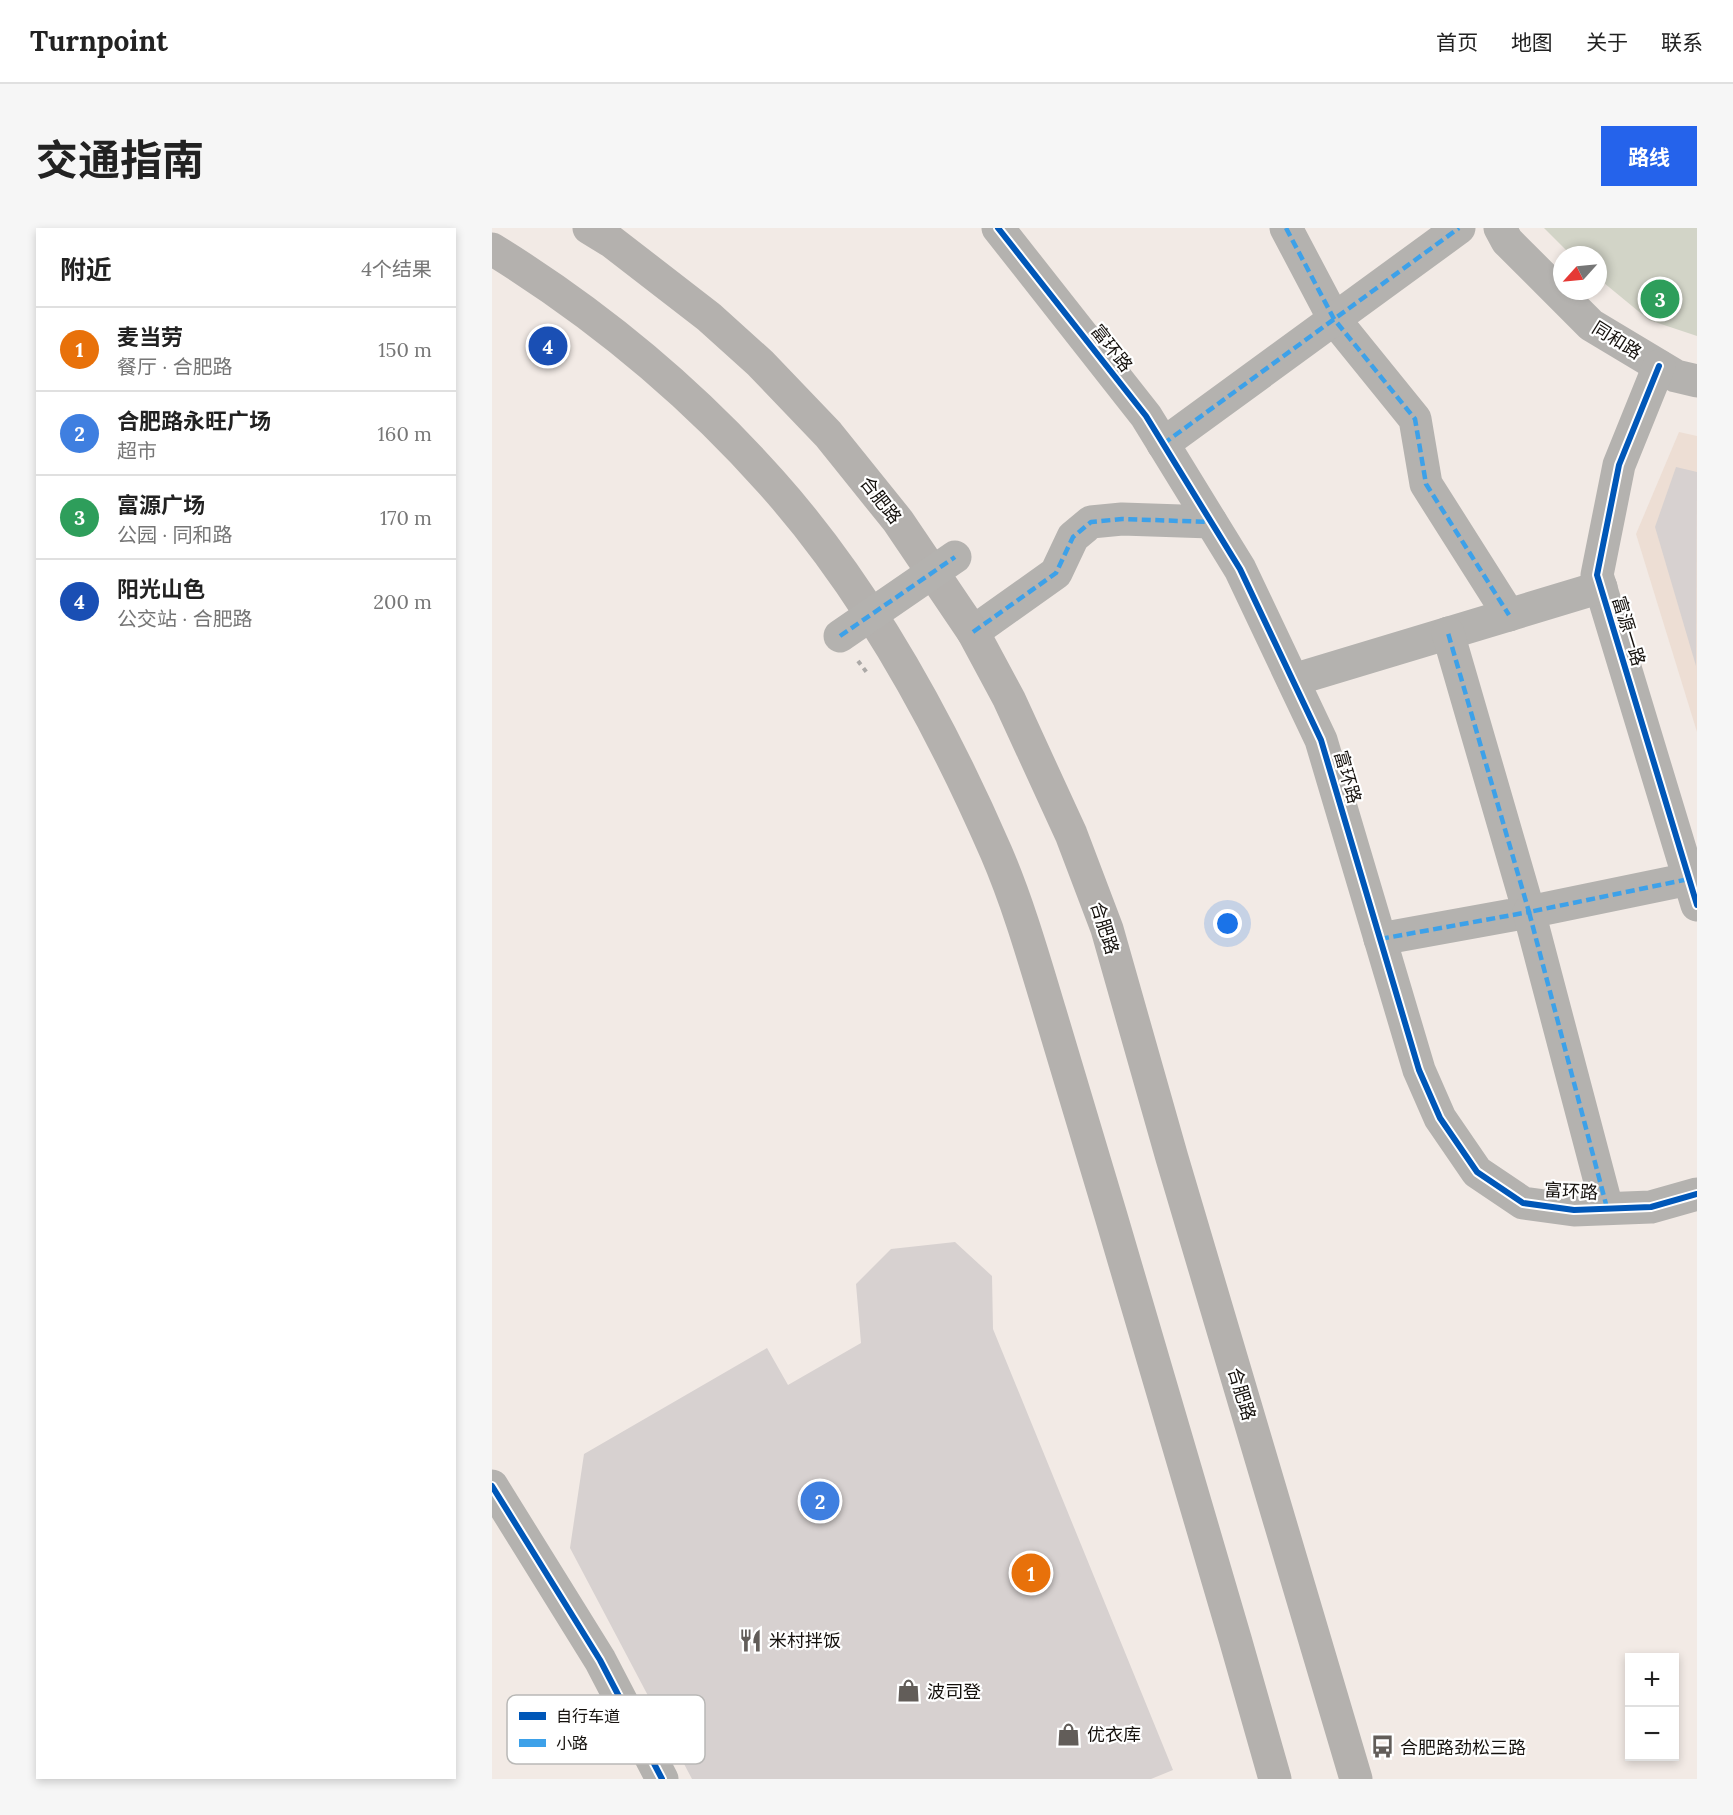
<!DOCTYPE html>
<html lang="zh">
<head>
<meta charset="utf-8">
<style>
  body { margin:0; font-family:Lora,"Noto Sans SC",serif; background:#f6f6f6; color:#222 }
  .controls { position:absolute; right:18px; bottom:18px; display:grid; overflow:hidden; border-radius:0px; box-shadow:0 3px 9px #0003 }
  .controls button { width:54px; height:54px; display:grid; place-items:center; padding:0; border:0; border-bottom:2px solid #e0e0e0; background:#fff; color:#222; font:30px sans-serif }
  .compass { position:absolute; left:1061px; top:18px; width:54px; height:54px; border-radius:50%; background:#fff; box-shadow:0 3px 9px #0003; rotate:243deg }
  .you { position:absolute; left:736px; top:696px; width:21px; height:21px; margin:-15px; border:4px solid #fff; border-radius:50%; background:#1a73e8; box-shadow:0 0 0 9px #1a73e833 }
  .badge { display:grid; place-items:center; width:39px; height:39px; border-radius:50%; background:#2563eb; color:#fff; font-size:20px; font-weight:700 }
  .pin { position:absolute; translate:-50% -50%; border:3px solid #fff; box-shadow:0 2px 6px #0006 }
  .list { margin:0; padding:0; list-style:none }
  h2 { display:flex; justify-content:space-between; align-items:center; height:78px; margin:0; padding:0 24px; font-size:26px }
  h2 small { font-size:20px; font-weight:400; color:#767676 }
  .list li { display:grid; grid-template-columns:39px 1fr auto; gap:18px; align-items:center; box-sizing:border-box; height:84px; padding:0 24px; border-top:2px solid #e0e0e0 }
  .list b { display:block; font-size:22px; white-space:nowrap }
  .list p { margin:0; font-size:20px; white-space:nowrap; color:#767676 }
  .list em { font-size:20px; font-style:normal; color:#767676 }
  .map { position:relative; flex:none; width:1205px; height:1551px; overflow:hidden; border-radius:0px }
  header { display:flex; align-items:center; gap:36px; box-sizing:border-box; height:84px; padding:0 30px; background:#fff; border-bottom:2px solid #e0e0e0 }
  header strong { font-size:28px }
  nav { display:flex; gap:33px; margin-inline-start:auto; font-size:21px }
  .intro { display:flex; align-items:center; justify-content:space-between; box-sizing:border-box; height:144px; padding:0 36px }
  h1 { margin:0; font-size:42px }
  .button { padding:15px 27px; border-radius:0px; background:#2563eb; color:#fff; font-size:21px; font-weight:700 }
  main { display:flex; gap:36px; padding:0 36px }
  aside { flex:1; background:#fff; border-radius:0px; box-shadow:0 3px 9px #0003 }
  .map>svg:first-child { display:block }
  .built { fill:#edded4 }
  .green { fill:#d2d4c7 }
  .building { fill:#d7d1d0 }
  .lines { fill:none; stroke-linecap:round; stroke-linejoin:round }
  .path { stroke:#aca9a7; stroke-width:4; stroke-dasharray:4.5 4.5; stroke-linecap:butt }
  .street { stroke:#b4b2af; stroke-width:33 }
  .secondary { stroke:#b4b1ae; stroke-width:33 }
  .street-bridge { stroke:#b4b2af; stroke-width:33 }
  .quiet { stroke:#3da1e9; stroke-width:4.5; stroke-dasharray:9 4.5; stroke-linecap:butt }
  .cycleway-casing { stroke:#fff; stroke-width:10 }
  .cycleway { stroke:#0057b8; stroke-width:6 }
  .labels { text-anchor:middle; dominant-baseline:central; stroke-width:4.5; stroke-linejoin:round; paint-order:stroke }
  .street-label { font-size:18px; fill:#15110d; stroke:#fff }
  .poi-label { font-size:18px; fill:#15110d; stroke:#fff; text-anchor:start }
  .key { fill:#fff; stroke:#b9b8b6; stroke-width:1.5 }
  .key-label { font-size:16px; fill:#15110d }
</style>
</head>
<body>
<header>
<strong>Turnpoint</strong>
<nav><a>首页</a><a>地图</a><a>关于</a><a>联系</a></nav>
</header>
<div class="intro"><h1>交通指南</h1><a class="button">路线</a></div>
<main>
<aside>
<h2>附近<small>4个结果</small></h2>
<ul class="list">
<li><span class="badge" style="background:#e8710a">1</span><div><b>麦当劳</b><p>餐厅 · 合肥路</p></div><em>150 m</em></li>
<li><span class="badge" style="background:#3f7fe0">2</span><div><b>合肥路永旺广场</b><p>超市</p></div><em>160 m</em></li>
<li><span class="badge" style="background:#2e9e5b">3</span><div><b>富源广场</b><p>公园 · 同和路</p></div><em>170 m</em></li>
<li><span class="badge" style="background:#1a4fb4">4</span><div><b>阳光山色</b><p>公交站 · 合肥路</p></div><em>200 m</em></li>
</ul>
</aside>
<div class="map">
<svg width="1205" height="1551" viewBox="0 0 1205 1551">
  <rect width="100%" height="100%" fill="#f2eae5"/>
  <polygon class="built" points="1187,204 1205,208 1205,504 1144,306"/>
  <polygon class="green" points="1052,0 1205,0 1205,108 1157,92 1106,50 1106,27 1079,27"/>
  <g class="building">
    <polygon points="1184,239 1205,244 1204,438 1163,299"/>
    <polygon points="463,1014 500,1048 501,1101 681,1542 659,1551 200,1551 78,1320 92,1226 275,1120 296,1157 369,1115 364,1056 399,1021"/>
  </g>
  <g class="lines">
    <polyline class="path" points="366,433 376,446"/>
    <g class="street">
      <polyline points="506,0 654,188 748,341 829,512 927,842 948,890 985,944 1031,975 1082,982 1159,979 1205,966"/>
      <polyline points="794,0 842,91 923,191 934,256 1017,387"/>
      <polyline points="1008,0 1015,13 1099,97 1184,148 1205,153"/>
      <polyline points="1167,138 1127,237 1105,347 1205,677"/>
      <polyline points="671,216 967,0"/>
      <polyline points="481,404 564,345 581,309 599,294 630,291 719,294"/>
      <polyline points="801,452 1109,359"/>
      <polyline points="888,711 1037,684 956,405"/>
      <polyline points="1115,980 1037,684 1197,651"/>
      <polyline points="0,1258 108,1432 170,1551"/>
    </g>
    <g class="secondary">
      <polyline points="97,0 120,14 217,89 268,135 336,206 406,293 481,404 517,471 579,606 615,701 680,930 864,1551"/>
      <path d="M0,21c102,63 199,143 279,233 95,106 168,239 225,370 22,51 38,107 54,160 20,68 40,136 61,204 56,188 111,375 164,563"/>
    </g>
    <polyline class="street-bridge" points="348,408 463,329"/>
    <g class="quiet">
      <polyline points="794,0 842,91 923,191 934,256 1017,387"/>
      <polyline points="671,216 967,0"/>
      <polyline points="481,404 564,345 581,309 599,294 630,291 719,294"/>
      <polyline points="348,408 463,329"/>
      <polyline points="888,711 1037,684 956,405"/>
      <polyline points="1115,980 1037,684 1197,651"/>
    </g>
    <defs>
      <g id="cycleway">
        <polyline points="506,0 654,188 748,341 829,512 927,842 948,890 985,944 1031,975 1082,982 1159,979 1205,966"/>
        <polyline points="1167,138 1127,237 1105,347 1205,677"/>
        <polyline points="0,1258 108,1432 170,1551"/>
      </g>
    </defs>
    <use href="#cycleway" class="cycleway-casing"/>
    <use href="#cycleway" class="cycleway"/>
  </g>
  <defs>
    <symbol id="restaurant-bare" viewBox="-9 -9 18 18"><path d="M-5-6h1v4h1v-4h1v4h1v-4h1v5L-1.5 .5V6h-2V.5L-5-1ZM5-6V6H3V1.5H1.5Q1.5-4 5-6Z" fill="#625d59" stroke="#fff" stroke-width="2.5" paint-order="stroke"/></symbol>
    <symbol id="shop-bare" viewBox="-9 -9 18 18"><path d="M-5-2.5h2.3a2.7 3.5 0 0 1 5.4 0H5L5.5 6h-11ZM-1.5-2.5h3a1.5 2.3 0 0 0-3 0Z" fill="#625d59" stroke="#fff" stroke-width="2.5" paint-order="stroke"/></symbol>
    <symbol id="bus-bare" viewBox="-9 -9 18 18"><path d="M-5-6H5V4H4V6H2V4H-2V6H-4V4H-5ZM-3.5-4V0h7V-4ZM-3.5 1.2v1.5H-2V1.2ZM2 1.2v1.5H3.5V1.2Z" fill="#625d59" stroke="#fff" stroke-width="2.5" paint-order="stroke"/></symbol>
  </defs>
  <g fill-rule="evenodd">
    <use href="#restaurant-bare" x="242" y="1396" width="33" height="33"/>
    <use href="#shop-bare" x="400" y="1446" width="33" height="33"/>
    <use href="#shop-bare" x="560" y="1490" width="33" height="33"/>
    <use href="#bus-bare" x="874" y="1502" width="33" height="33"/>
  </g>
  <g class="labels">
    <g class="street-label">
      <text transform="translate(1125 112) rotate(32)">同和路</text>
      <text transform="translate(620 120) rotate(52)">富环路</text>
      <text transform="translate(389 272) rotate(52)">合肥路</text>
      <text transform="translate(1137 403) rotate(73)">富源一路</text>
      <text transform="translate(856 549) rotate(74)">富环路</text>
      <text transform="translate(613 700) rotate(72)">合肥路</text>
      <text transform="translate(1079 963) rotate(3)">富环路</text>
      <text transform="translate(750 1166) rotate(73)">合肥路</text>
    </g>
    <g class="poi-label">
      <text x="277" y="1412">米村拌饭</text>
      <text x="435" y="1463">波司登</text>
      <text x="595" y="1506">优衣库</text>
      <text x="908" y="1519">合肥路劲松三路</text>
    </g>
  </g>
  <rect x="15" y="1467" width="198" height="69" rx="9" class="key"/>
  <rect x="27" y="1484" width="27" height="8" fill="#0057b8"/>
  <rect x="27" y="1511" width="27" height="8" fill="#3da1e9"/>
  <g class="key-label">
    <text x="64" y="1494">自行车道</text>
    <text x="64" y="1521">小路</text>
  </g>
</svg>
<div class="controls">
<button>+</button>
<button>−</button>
</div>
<svg class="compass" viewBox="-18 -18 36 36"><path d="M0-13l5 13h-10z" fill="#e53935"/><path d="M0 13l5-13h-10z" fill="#767676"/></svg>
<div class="you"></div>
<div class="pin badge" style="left:539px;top:1345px;background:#e8710a">1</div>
<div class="pin badge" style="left:328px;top:1273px;background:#3f7fe0">2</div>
<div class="pin badge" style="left:1168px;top:71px;background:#2e9e5b">3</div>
<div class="pin badge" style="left:56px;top:118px;background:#1a4fb4">4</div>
</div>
</main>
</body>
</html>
